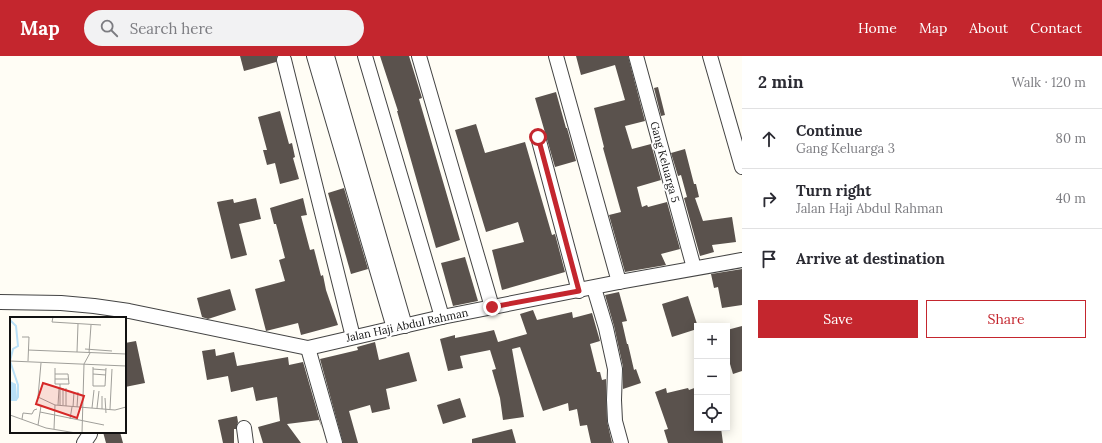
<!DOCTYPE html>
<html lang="en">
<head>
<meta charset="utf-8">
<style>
  body { margin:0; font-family:Lora,serif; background:#f2f2f3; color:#2b2b33 }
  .controls { position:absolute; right:12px; bottom:12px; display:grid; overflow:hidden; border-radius:0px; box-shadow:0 2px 10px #0003 }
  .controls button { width:36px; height:36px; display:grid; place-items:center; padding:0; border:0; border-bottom:1px solid #e1e1e2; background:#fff; color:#2b2b33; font:20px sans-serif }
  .stop { position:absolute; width:12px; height:12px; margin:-9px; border:3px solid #c4262e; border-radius:50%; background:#fff }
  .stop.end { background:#c4262e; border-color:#fff; box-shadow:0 1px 4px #0008 }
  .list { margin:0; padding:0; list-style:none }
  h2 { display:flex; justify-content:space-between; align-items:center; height:52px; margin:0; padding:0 16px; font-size:17px }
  h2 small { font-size:13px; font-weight:400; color:#7c7c81 }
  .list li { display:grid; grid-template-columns:26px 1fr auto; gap:12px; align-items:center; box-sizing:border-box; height:60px; padding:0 16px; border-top:1px solid #e1e1e2 }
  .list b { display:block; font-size:15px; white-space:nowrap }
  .list p { margin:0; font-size:13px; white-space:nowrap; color:#7c7c81 }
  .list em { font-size:13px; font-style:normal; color:#7c7c81 }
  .actions { display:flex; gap:8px; padding:12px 16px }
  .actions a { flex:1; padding:9px 0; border:1px solid #c4262e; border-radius:0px; text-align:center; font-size:14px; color:#c4262e }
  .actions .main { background:#c4262e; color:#fff }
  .icon { flex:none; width:22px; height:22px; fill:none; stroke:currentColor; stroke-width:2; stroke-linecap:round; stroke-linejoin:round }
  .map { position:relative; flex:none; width:742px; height:387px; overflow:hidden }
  header { display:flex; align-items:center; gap:24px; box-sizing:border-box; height:56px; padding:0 20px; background:#c4262e; color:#fff }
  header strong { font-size:19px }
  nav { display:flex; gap:22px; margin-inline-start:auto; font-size:14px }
  .search { width:280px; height:36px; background:#f2f2f3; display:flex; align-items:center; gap:10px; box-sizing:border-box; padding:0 14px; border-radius:22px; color:#7c7c81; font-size:15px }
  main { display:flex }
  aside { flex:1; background:#fff }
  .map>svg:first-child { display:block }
  .building { fill:#5a524d }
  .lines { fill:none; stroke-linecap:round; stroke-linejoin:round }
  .street-casing { stroke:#444; stroke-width:16 }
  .street { stroke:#fff; stroke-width:14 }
  .route { stroke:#c4262e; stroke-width:5 }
  .labels { text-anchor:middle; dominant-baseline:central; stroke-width:4; stroke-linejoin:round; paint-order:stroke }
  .street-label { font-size:11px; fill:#111; stroke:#fff }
  .inset-river { fill:none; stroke:#b9e0f7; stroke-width:2 }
  .inset-road { fill:none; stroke:#a09f9a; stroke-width:1 }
  .view { fill:#d62828; fill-opacity:0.15; stroke:#d62828; stroke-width:2 }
  .inset-edge { fill:none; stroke:#111; stroke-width:2 }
</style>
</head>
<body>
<header>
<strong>Map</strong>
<div class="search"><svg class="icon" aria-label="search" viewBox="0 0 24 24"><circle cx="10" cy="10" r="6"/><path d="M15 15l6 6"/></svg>Search here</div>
<nav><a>Home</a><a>Map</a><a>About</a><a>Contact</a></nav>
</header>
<main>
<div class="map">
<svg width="742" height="387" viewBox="0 0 742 387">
  <rect width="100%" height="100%" fill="#fffdf5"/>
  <g class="building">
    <polygon points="240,0 277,0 276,6 244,15"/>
    <polygon points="380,0 409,0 422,42 419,43 460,184 436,192 397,55 398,55"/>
    <polygon points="576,0 628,0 645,65 625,70 632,93 651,88 661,124 637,131 642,151 647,149 648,151 667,146 680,193 661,198 666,209 625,216 609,159 621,156 603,92 604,91 594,52 625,44 615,9 581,19"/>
    <polygon points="658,31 665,59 661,60 654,32"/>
    <polygon points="556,36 566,72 567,72 576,105 555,111 535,42"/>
    <polygon points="280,55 289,88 292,87 295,101 293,102 299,123 280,128 275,107 267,109 263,94 267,94 258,61"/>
    <polygon points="476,68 485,97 525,86 552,179 555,178 565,216 502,234 492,194 524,186 518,166 486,176 455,74"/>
    <polygon points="685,93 694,128 696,128 699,141 695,142 703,165 732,161 736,186 712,189 714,196 700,200 684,142 687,141 681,119 678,120 671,97"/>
    <polygon points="344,132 368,213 351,218 328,137"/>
    <polygon points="256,142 261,163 239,168 247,199 231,203 217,146 233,143 234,147"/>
    <polygon points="303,142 307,159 301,160 310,194 314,193 321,220 323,219 326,234 338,269 301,279 298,267 266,275 255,233 285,225 279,204 285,202 276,168 274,168 270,152"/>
    <polygon points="465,201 478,245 453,250 441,207"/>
    <polygon points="742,213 742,249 722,252 718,231 714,232 711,218"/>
    <polygon points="230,233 236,254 208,263 202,261 197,242"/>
    <polygon points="619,236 627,265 622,266 627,288 628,288 634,314 636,313 641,327 623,333 623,311 614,270 605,239"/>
    <polygon points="688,240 697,268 697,273 672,281 662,248"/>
    <polygon points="533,254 537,264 572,256 573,262 592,257 600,285 590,288 597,316 600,316 602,324 606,323 607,365 612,387 591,387 587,369 580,370 577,353 569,355 568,347 543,355 520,291 512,293 524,361 503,364 500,342 492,314 496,313 490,294 460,300 463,312 448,315 440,283 455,279 455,282 485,276 494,274 498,286 527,278 520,258"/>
    <polygon points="742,270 742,315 733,318 727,298 727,274"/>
    <polygon points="136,285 145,327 125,331 125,287"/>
    <polygon points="375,286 379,304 409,296 417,325 386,333 390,353 372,357 370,349 349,355 358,387 343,387 320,303 358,294 357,291"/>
    <polygon points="215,293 216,300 234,296 237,310 288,301 289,309 303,306 322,372 319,364 287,368 301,387 263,387 258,371 280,365 277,341 256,345 253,331 231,336 228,320 207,324 202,295"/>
    <polygon points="697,331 697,372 721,372 723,387 668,387 664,374 668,373 655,336 666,332 667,337 688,332 689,334"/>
    <polygon points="460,342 466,361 443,368 437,349"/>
    <polygon points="237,360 238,366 236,373 234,373 234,387 223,387 218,364"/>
    <polygon points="512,373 516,387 472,387 472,383"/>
    <polygon points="103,376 120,376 123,387 106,387"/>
  </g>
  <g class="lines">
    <defs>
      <g id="street">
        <polyline points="314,0 394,272"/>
        <polyline points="327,0 405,270"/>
        <polyline points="365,0 442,261"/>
        <polyline points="419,0 492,251"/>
        <polyline points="556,0 619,226"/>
        <polyline points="636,0 694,212"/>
        <polyline points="710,0 742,111"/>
        <polyline points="284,4 353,281"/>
        <polyline points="538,81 579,235"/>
        <polyline points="594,232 606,272 615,313 614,344 615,365 621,387"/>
        <polyline points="0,246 61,247 94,250 129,255 308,292 442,261 619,226 742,204"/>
        <polyline points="308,292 335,387"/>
        <polyline points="244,372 246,387"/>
        <polyline points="84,387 90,378"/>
      </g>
    </defs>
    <use href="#street" class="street-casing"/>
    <use href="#street" class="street"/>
  </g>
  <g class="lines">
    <polyline class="route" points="492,251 579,235 538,81"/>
  </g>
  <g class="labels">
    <g class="street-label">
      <text transform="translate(665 106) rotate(75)">Gang Keluarga 5</text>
      <text transform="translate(407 269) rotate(-12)">Jalan Haji Abdul Rahman</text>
    </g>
  </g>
  <g transform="translate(10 261)">
    <rect width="116" height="116" fill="#fffdf5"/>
    <path d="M0,64l6,3 1,14 -3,2 -4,-1z" fill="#b9e0f7"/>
    <path class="inset-river" d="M0,3l6,6 2,20 -5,3 -3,12 8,24v12l-2,3h-6"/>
    <path class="inset-road" d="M43,0l-1,5 49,3M12,20h7l-1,24M75,32l27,2M18,33l98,4M67,35l1,-28M79,36l2,-28M0,44l116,5M31,46l-3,34 17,8 60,5 11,-3M83,50v19h12l1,-18M45,51v16h14l-1,-10h-13M83,52l13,1M83,57l13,1M45,62h13M95,81l1,15M48,88l1,-16M50,88v-21M53,88v-17M56,89v-18M63,90l1,-15M67,90l1,-15M82,91l2,-18M87,91l2,-17M92,92v-13M100,92l2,-40M30,95l64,13M0,98l36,13 30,5M12,102l1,-6 9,1 2,-4 3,-1M60,102l2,-12M28,108l3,-19M44,112l1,-24M72,116l2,-69 6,-11"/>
    <path class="view" d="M33,66l41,13 -7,22 -41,-14z"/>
    <rect width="116" height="116" class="inset-edge"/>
  </g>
</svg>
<div class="controls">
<button>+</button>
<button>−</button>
<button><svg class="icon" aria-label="locate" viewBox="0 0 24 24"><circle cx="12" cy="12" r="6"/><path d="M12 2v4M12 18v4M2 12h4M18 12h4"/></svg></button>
</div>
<div class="stop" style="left:538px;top:81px"></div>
<div class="stop end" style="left:492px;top:251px"></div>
</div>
<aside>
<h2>2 min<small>Walk · 120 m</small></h2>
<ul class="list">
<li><svg class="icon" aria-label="ahead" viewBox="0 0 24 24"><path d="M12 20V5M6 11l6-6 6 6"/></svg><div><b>Continue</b><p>Gang Keluarga 3</p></div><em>80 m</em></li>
<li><svg class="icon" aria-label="right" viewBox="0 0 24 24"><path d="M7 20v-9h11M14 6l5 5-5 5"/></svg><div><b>Turn right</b><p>Jalan Haji Abdul Rahman</p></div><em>40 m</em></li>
<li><svg class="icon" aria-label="arrive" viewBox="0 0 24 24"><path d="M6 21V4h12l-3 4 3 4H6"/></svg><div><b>Arrive at destination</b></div></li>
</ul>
<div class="actions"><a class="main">Save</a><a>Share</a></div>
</aside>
</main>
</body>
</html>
